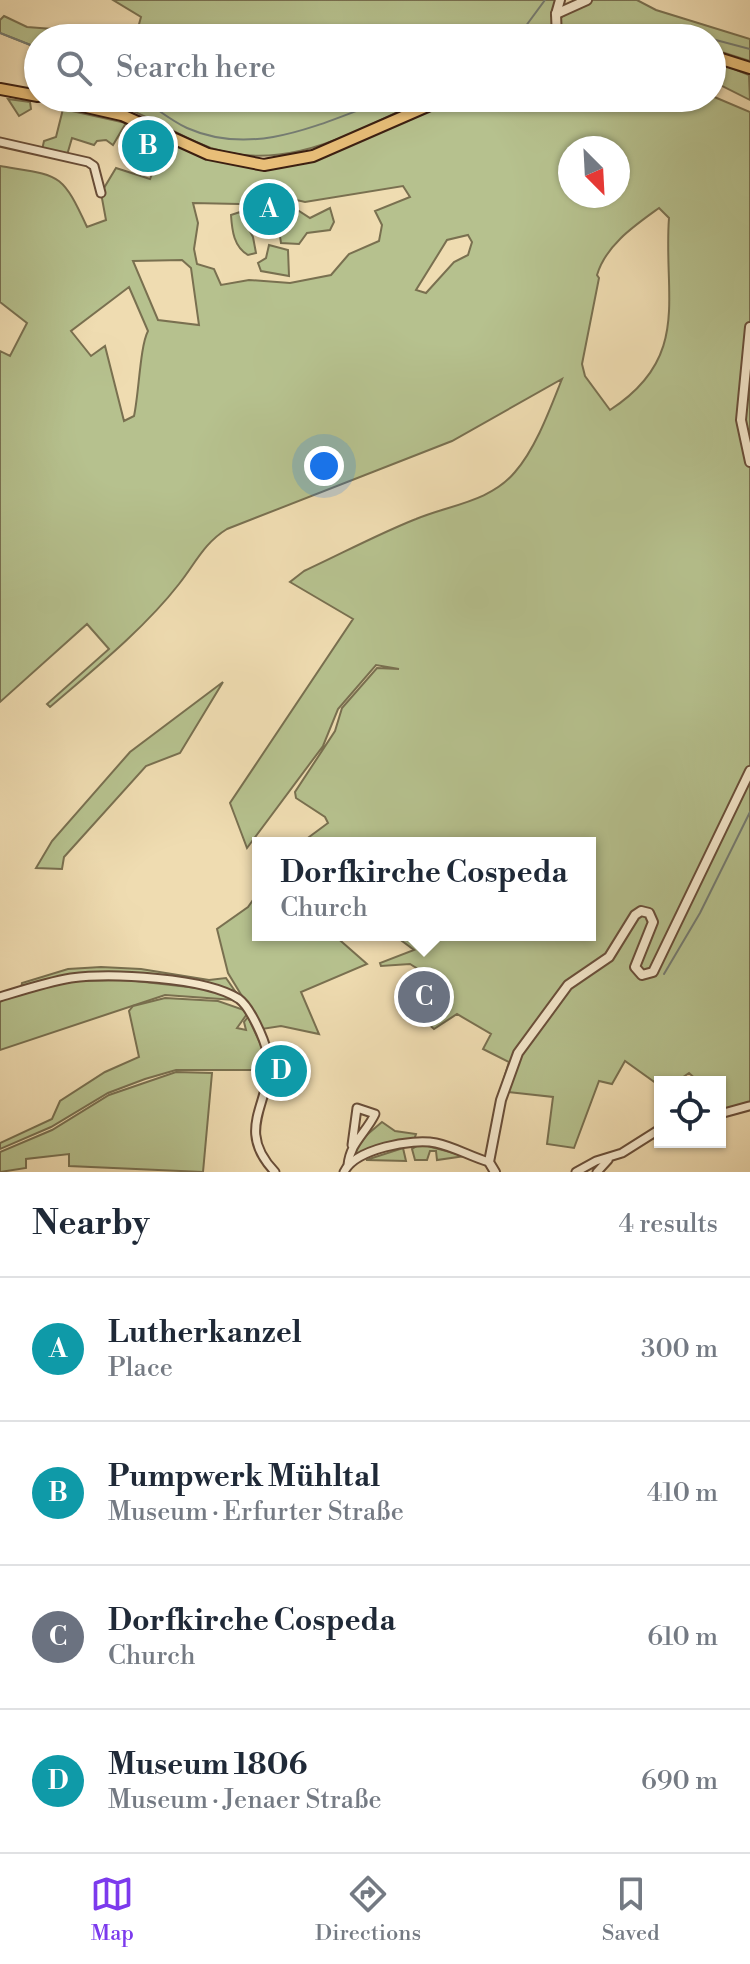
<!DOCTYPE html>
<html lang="en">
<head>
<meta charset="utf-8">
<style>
  body { margin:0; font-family:"Libre Bodoni",serif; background:#f6f6f7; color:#1f2937 }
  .controls { position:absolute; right:24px; bottom:24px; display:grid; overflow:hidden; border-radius:0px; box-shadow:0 2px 6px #0004 }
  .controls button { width:72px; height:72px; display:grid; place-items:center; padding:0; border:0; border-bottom:2px solid #e0e1e3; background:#fff; color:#1f2937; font:40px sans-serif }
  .compass { position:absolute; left:558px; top:136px; width:72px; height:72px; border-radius:50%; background:#fff; box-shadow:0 2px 6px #0004; rotate:156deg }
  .you { position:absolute; left:324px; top:466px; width:28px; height:28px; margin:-20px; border:6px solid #fff; border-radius:50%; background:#1a73e8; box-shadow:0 0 0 12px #1a73e833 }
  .badge { display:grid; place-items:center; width:52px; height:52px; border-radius:50%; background:#7c3aed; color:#fff; font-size:26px; font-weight:700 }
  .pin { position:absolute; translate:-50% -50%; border:4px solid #fff; box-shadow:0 2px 8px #0006 }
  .popup { position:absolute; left:252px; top:837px; width:344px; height:104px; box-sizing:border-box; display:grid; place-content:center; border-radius:0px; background:#fff; filter:drop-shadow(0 2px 6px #0005); font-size:26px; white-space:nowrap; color:#747a83 }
  .popup b { font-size:30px; color:#1f2937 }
  .popup::after { content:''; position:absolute; left:50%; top:100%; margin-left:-16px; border:16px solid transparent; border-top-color:#fff }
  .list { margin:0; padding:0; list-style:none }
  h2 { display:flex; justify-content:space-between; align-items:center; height:104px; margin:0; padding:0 32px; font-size:34px }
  h2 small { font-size:26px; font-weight:400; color:#747a83 }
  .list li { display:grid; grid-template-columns:52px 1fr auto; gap:24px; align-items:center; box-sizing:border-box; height:144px; padding:0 32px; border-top:2px solid #e0e1e3 }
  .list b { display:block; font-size:30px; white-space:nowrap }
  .list p { margin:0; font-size:26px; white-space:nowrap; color:#747a83 }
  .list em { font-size:26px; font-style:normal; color:#747a83 }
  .icon { flex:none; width:44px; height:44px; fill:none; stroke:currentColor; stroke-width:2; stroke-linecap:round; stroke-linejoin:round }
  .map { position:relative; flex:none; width:750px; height:1172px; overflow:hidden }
  .search { position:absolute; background:#fff; box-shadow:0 2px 6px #0004; left:24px; right:24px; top:24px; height:88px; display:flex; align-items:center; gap:20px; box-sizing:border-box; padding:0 28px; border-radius:44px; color:#747a83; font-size:30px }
  .sheet { height:680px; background:#fff }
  nav { display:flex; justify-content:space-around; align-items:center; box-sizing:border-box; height:112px; border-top:2px solid #e0e1e3; background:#fff; font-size:22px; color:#747a83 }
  nav a { display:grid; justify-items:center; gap:4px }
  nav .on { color:#7c3aed }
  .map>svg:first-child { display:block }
  .green { fill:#b6c18e; stroke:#797050; stroke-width:2; fill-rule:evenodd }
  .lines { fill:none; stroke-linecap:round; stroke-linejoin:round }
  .stream { stroke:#757c72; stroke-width:2 }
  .minor-casing { stroke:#694e39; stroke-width:11 }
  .tertiary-casing { stroke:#694e39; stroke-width:12 }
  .primary-casing { stroke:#3c1f11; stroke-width:14 }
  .minor { stroke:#f5e8cc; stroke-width:7 }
  .tertiary { stroke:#f5e8cc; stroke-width:8 }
  .primary { stroke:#e8be78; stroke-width:10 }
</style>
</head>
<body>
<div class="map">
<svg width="750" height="1172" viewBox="0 0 750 1172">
  <rect width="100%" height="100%" fill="#efdcb1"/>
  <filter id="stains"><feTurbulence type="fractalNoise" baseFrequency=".0025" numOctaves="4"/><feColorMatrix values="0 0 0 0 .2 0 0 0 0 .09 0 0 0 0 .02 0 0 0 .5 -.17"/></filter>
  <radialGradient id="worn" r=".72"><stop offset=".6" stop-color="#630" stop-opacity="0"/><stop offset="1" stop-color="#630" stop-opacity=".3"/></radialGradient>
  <g class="green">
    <polygon points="113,0 557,0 553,38 149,38 138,28 141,17"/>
    <polygon points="588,0 637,0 656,10 750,39 750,61 712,49 712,38 560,38 560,18"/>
    <polygon points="4,16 27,27 79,31 93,38 38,38 38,48 0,33 0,20"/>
    <polygon points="712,60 749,75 750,100 712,81"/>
    <path d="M712,96l38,16v991l-28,9 -2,-30h-21l-10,-9 -13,9h-16v4l-35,-25 -13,23 -13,-3 -25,67 -27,-4 6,-47 -53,-6 9,-29 -26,-13 8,-15 -34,-20 -23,15 -26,-23 13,-35 -11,-7 -29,2 -1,-3 34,-13 -20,-15h196v-92h-289l27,-20 -3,-6 -29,-19 -1,-6 40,-61 7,-23 35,-40 22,1 -23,-4 -38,44 -15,37 -76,102 -17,-45 123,-184 -63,-37 14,-11c37,-17 74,-37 112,-52 33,-14 74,-17 99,-47 21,-24 35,-63 47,-93l-110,62 -225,88c-23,14 -32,35 -48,55 -35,45 -86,86 -129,123l-3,-3 62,-55 -22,-25 -87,78v-351l10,5 17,-33 -27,-21v-136c60,10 61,5 87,61l19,-7 -5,-27 15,-25 34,11 16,-41 82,29 109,-26 97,-43zM570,148h48v48h-48zM403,186l7,11 -35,14 7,14 -3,16 -30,13 -18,21 -41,8 -41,-3 -28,5 -7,-16 -17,-5 -3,-15 4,-26 -5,-20 46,1 32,-10 34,8zM659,208l10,10c-6,78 23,139 -59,192l-25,-34 -3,-12 17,-86 -2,-3c9,-30 37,-49 62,-67zM468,235l4,7 -4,13 -14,7 -28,31 -10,-3 31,-50zM182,260l9,8 8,57 -41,-5 -25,-59zM129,287l19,44c-8,15 -9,62 -14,85l-10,5 -19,-75 -14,10 -20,-25z"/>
    <path d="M90,98h82l13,8 18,2 -2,-10h226c-73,34 -150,82 -231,44 -37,-17 -65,-37 -106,-44z"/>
    <polygon points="8,99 30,102 31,109 19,116"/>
    <polygon points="63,109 126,123 113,145 106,140 97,141 94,145 72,138 67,155 42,150 44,141 56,137"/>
    <polygon points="330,208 334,222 330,230 307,233 299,244 281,243 279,230 270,218 278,210 299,211 310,218"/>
    <path d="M240,212l13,25 3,16 -8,2c-14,-8 -16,-24 -17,-40z"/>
    <polygon points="269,245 288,250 289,276 261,271 258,263 266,258"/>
    <polygon points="223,682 180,753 146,766 64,857 62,869 36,868 52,841 130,752"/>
    <polygon points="258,893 258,935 334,935 367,964 301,992 319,1034 281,1026 262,1029 228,973 217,929 248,907"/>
    <polygon points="101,967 141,969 209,980 226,978 235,991 167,979 71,977 21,989 22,983 68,969"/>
    <polygon points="127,980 215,990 235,1000 165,995 0,1050 0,999 71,981"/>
    <polygon points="165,998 218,1001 244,1010 247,1014 237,1028 246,1030 244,1022 248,1017 265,1054 262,1070 176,1070 145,1079 108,1093 51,1127 0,1149 0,1143 52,1119 60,1101 105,1072 139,1057 129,1011 133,1006"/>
    <polygon points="176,1072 212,1073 203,1172 69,1166 69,1154 26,1159 26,1168 0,1172 0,1152 52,1130 109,1095"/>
    <polygon points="382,1122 395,1131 416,1134 414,1140 353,1155 356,1144"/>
    <polygon points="420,1144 465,1156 437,1160 436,1151 430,1151 427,1160 415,1160 412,1149"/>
    <polygon points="403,1148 406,1161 366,1160"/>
  </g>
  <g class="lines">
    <g class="stream">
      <polyline points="0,33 38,48"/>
      <polyline points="517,38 545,0"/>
      <polyline points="577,38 623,27 652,35 669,29 710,38"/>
      <polyline points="712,39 750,49"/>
      <path d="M140,98c15,9 31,23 47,30 70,31 138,-7 204,-30"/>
      <polyline points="664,974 700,913 750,812"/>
    </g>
    <defs>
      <g id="minor">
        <polyline points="0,142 88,162 94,166 101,193"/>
        <path d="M0,997c23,-7 47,-15 71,-19 39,-5 135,-1 168,21 11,8 25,39 28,53 10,48 -36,74 8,120"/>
        <polyline points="720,1114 749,1106"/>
        <path d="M348,1165c2,-22 18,-32 27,-51l-18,-6 -5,37"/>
        <path d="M344,1172c11,-23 68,-34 92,-29 19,4 35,14 53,19"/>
        <polyline points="576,1172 596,1161 622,1153 660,1129"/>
        <polyline points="597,1172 608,1160"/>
      </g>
      <g id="tertiary">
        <polyline points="556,14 587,0"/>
        <polyline points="557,38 556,14 560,0"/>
        <polyline points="750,327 741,420 750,462"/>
        <polyline points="495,1172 489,1162 501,1100 518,1053 568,985 609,957 635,915 641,911 649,913 653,922 635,967 642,975 653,972 750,771"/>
      </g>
      <g id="primary">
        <polyline points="712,56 750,68"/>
        <polyline points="0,89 38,96"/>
        <polyline points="47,98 122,115 208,154 264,165 313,156 446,98"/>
      </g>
    </defs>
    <use href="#minor" class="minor-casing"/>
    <use href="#tertiary" class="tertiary-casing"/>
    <use href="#primary" class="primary-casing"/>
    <use href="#minor" class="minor"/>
    <use href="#tertiary" class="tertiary"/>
    <use href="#primary" class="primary"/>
  </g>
  <rect width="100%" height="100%" filter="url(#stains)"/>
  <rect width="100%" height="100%" fill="url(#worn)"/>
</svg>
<div class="controls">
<button><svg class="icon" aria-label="locate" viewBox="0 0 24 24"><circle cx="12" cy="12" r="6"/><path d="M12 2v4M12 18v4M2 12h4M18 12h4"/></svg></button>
</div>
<svg class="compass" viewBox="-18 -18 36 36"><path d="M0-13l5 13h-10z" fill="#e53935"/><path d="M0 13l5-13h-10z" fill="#747a83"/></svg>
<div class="you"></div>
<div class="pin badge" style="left:269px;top:209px;background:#0f9aa8">A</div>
<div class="pin badge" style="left:148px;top:146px;background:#0f9aa8">B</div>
<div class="pin badge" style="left:424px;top:997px;background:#6b7280">C</div>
<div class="popup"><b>Dorfkirche Cospeda</b>Church</div>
<div class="pin badge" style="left:281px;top:1071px;background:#0f9aa8">D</div>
<div class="search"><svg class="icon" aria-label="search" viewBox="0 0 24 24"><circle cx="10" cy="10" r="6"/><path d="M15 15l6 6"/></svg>Search here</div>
</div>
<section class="sheet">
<h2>Nearby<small>4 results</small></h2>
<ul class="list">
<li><span class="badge" style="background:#0f9aa8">A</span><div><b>Lutherkanzel</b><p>Place</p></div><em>300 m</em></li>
<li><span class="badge" style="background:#0f9aa8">B</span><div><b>Pumpwerk Mühltal</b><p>Museum · Erfurter Straße</p></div><em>410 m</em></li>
<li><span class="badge" style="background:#6b7280">C</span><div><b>Dorfkirche Cospeda</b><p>Church</p></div><em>610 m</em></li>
<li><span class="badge" style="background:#0f9aa8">D</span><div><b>Museum 1806</b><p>Museum · Jenaer Straße</p></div><em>690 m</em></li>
</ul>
</section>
<nav>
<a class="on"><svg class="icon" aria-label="map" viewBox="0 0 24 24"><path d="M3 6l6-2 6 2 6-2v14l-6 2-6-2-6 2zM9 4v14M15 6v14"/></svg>Map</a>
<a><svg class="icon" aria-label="directions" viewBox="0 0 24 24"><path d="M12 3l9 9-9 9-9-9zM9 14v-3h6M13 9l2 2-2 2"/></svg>Directions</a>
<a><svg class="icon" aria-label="saved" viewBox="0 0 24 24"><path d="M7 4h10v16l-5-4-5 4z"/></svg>Saved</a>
</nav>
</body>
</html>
